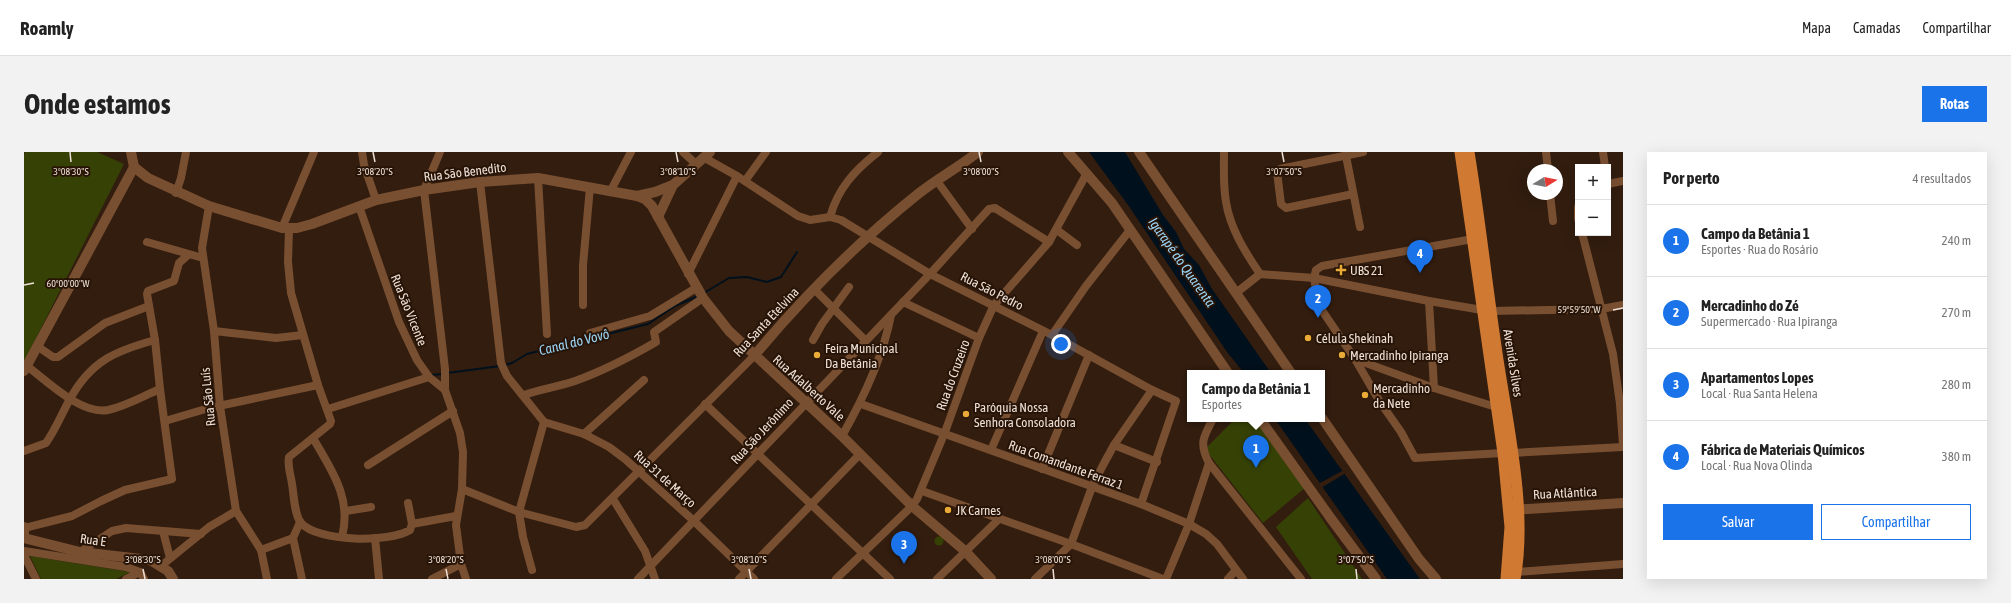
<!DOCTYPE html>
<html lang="pt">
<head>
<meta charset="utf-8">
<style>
  body { margin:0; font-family:"Asap Condensed",sans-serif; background:#f2f2f2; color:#222 }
  .controls { position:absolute; right:12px; top:12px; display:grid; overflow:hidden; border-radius:0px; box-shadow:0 4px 16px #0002 }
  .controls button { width:36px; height:36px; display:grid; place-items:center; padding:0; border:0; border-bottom:1px solid #e0e0e0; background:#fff; color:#222; font:20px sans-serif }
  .compass { position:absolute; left:1503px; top:12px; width:36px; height:36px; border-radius:50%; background:#fff; box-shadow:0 4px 16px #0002; rotate:80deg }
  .you { position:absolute; left:1037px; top:192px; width:14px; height:14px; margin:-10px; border:3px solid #fff; border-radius:50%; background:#1a73e8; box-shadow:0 0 0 6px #1a73e833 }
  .badge { display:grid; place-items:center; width:26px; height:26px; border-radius:50%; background:#1a73e8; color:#fff; font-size:13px; font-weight:700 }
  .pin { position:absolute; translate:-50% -33px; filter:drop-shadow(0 1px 2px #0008) }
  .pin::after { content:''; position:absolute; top:21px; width:14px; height:12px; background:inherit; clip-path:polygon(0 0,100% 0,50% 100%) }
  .popup { position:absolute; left:1163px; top:218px; width:138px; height:52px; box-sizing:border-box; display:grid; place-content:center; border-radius:0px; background:#fff; filter:drop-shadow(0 1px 3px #0005); font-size:13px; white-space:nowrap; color:#767676 }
  .popup b { font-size:15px; color:#222 }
  .popup::after { content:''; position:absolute; left:50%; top:100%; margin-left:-8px; border:8px solid transparent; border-top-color:#fff }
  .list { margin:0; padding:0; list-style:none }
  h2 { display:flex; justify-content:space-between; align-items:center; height:52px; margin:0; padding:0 16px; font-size:17px }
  h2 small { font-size:13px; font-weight:400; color:#767676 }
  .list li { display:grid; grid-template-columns:26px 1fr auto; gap:12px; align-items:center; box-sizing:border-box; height:72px; padding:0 16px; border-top:1px solid #e0e0e0 }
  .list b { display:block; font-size:15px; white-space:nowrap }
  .list p { margin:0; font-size:13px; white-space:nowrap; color:#767676 }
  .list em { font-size:13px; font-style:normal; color:#767676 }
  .actions { display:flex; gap:8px; padding:12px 16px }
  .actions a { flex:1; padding:9px 0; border:1px solid #1a73e8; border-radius:0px; text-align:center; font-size:14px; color:#1a73e8 }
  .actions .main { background:#1a73e8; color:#fff }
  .map { position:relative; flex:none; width:1599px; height:427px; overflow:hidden; border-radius:0px }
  header { display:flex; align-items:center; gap:24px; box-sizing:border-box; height:56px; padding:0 20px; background:#fff; border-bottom:1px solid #e0e0e0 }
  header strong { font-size:19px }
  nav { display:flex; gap:22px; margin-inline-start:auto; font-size:14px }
  .intro { display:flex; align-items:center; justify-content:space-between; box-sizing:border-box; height:96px; padding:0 24px }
  h1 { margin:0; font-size:28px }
  .button { padding:10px 18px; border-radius:0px; background:#1a73e8; color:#fff; font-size:14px; font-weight:700 }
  main { display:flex; gap:24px; padding:0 24px }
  aside { flex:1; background:#fff; border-radius:0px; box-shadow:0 4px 16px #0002 }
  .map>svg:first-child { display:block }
  .green { fill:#364205 }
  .water { fill:#00101c }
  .pier { fill:#321d0f }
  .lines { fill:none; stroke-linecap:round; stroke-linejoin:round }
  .stream { stroke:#00101c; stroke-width:2 }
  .minor { stroke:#794f31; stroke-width:8 }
  .tertiary { stroke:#794f31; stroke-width:10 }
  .primary { stroke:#cf7933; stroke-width:11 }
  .ticks { fill:none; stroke:#eee0d7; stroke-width:1.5 }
  .poi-dot { fill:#e9aa38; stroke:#271406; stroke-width:1.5 }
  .labels { text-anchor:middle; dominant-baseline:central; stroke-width:4; stroke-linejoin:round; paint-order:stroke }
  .street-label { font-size:13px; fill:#eee0d7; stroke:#271406 }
  .poi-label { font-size:13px; fill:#eee0d7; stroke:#271406; text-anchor:start }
  .water-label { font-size:14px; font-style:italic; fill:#99d4f7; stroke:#271406 }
  .ticks-label { font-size:10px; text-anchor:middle; fill:#eee0d7; stroke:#271406; stroke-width:4; stroke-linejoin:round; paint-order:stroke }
</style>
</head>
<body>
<header>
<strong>Roamly</strong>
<nav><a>Mapa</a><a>Camadas</a><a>Compartilhar</a></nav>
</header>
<div class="intro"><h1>Onde estamos</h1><a class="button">Rotas</a></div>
<main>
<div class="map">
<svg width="1599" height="427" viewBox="0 0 1599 427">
  <rect width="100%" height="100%" fill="#321d0f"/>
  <g class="green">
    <polygon points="1,0 73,0 100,12 0,210 0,3"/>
    <polygon points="1211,267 1231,267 1282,335 1239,371 1181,297"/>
    <polygon points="1284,346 1338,427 1288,427 1252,375"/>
    <circle cx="915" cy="389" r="4.5"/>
    <polygon points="6,404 106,420 92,427 17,427"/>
  </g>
  <g class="water">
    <polygon points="1065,0 1101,0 1139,63 1152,80 1160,97 1175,113 1188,137 1247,221 1220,221 1203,200 1104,53"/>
    <polygon points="1251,267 1281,267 1396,427 1363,427"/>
  </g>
  <polygon class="pier" points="1320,318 1322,321 1297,336 1294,332"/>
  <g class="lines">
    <g class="stream">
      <polyline points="680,141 705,126 723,125 743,130 757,125 773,100"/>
      <polyline points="481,213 488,211 503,202 624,172 651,154 674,144"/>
      <polyline points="423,221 476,214"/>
      <polyline points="407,223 419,222"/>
    </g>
    <g class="minor">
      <polyline points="338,0 340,13 352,48"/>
      <polyline points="416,0 400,38 421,217 421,238"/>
      <polyline points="659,0 672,12"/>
      <path d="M1200,0c0,16 -1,34 2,50 4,26 19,50 34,72l54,4 115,23 53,9"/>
      <polyline points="1522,0 1524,18"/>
      <polyline points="1579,0 1581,15"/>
      <polyline points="1322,4 1336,75"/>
      <polyline points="679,5 713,24 774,64 786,68 806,65 817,68 906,122 1028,183 1128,238 1152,249 1117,352"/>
      <polyline points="514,26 523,182"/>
      <polyline points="721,29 742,0"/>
      <polyline points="913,29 948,77"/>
      <polyline points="456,30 477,211 483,224 520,270"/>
      <polyline points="1584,32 1599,29"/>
      <polyline points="586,40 607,0"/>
      <polyline points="152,41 157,26 162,0"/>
      <polyline points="1329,42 1262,56 1257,52 1253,20 1256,17 1339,0"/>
      <polyline points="1526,42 1529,69"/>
      <polyline points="185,54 178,96 190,179 196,254 212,359 237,398 243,427"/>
      <polyline points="335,54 375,170 393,208 405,225 421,238 436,281 439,300 438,337 432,373 437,412 442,427"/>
      <polyline points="1554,55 1554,67"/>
      <path d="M806,65c8,-29 25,-47 48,-65"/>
      <polyline points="258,76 290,0"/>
      <path d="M265,77l-1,33 3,31 27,92 13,36 -1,3 -41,33c-2,8 2,19 3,27 2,11 2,30 9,39 17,19 88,20 109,7l2,-6 -4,-21"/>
      <polyline points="1033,78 1053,93"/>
      <polyline points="1558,81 1589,202 1596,252 1599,293"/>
      <polyline points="1449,87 1298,114 1292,118 1290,126 1295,154 1331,207 1356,250 1377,280 1391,306 1479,301"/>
      <polyline points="123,90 179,106"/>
      <polyline points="664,122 713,24"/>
      <polyline points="790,137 841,188"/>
      <polyline points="1212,141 1236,122"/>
      <polyline points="1405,149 1410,236"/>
      <polyline points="879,150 955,186"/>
      <polyline points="559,153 559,113 566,35"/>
      <polyline points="1467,159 1577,157 1599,153"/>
      <polyline points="190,179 252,186 279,183"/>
      <polyline points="566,181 626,164 672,136"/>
      <polyline points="1028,183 1062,134 1106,78"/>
      <polyline points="789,188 798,172 825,135"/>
      <polyline points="13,194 29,205 34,205 81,171 125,154"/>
      <polyline points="1331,207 1410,236 1472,255"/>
      <path d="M3,214c20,15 54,49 81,44 18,-4 35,-14 52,-21"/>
      <path d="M500,243c16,-6 34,-8 51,-14 28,-10 55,-24 81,-39l-2,-10 49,-34"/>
      <polyline points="681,252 866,427"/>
      <polyline points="837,252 1117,352 1165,372 1182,382 1193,392 1219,427"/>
      <polyline points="304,257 405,225"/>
      <path d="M1189,267c-10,18 -14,25 -4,44l92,116"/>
      <polyline points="141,269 185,256 294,233"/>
      <polyline points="520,270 560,282 585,295 601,307 670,369 730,427"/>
      <polyline points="560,282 620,228"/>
      <path d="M818,284c21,-37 41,-78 49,-121"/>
      <path d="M289,286c19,33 39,60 29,99"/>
      <polyline points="1090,293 1133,310"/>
      <polyline points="967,298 1019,179"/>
      <path d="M0,299l22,-8c10,-14 16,-30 24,-44 21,-38 45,-48 85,-59"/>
      <polyline points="1488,301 1599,295"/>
      <polyline points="344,313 429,259"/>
      <polyline points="1018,317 1065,203"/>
      <polyline points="438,337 495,360 552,375 561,373 730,204"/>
      <polyline points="898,339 1047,392 1139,427"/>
      <polyline points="589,347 621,399 631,427"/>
      <polyline points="322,359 347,355"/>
      <polyline points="276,370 269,386 278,427"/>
      <polyline points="388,372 432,364"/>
      <polyline points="0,376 48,364 77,349 101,338 148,327 136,237 131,188 123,142 124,139 150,129 155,111 164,103"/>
      <polyline points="139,379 146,406"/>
      <polyline points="351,386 355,427"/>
      <polyline points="237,398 269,386"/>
      <polyline points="0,399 102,415 116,420 120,427"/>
      <polyline points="56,400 88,379 102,376 177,382"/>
      <polyline points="0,403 12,427"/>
      <polyline points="137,414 185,375 212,359"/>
      <polyline points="508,418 499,385 495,360 520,270"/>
      <polyline points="1493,420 1599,412"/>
      <polyline points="102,427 116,420"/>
      <polyline points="408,427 437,412"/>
      <polyline points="614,427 906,122 965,57 971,56 1025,90"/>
      <polyline points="715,427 836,302"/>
      <polyline points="812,427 888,354 893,347 921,280 955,186 970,153 1025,90 1063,21"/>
      <polyline points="913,427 975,367"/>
      <polyline points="1011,427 1047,392 1068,335 1078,315 1090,293 1128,238"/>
      <polyline points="1142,427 1165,372 1185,311"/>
      <polyline points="1204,427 1212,418"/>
    </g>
    <g class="tertiary">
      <polyline points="107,0 110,15 124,26 185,54 258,76 273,76 288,72 352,48 400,38 456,30 514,26 613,44 631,40 649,33"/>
      <polyline points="1044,0 1088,51 1204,221"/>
      <polyline points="1115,0 1267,221"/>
      <polyline points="613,44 621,47 628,54 679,146 705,179 818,284 888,354 941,399 967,427"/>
      <polyline points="634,65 649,33 686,0"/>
      <path d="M730,204c49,-59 104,-114 164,-162 19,-15 41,-27 60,-42"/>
      <polyline points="0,219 110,15"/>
      <polyline points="1298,266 1395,407 1412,427"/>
      <polyline points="1236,267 1308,368 1352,427"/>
      <polyline points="1487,358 1599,351"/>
      <polyline points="0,375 0,385"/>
      <polyline points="0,386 56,400 126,408 144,419 149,427"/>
    </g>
    <g class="primary">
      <polyline points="1436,0 1479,301 1486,375 1482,427"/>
      <path d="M1445,0c11,67 18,134 28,201 10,69 31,158 18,226"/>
    </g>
  </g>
  <path class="ticks" d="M46,0l1,10M349,0l2,10M652,0l2,10M955,0l2,10M1258,0l2,10M0,133l10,-2M1589,158l10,-2M119,417l2,10M422,417l2,10M725,417l2,10M1029,417l1,10M1332,417l1,10"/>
  <g class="poi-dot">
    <path d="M1315 112h4v4h4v4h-4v4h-4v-4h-4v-4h4z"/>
    <circle cx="1284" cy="186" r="4"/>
    <circle cx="793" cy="203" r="4"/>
    <circle cx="1318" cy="203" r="4"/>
    <circle cx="1341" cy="243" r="4"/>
    <circle cx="942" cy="262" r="4"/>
    <circle cx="924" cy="358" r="4"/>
  </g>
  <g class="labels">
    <g class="street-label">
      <text transform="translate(441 20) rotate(-7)">Rua São Benedito</text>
      <text transform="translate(968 139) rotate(27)">Rua São Pedro</text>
      <text transform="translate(385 158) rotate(68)">Rua São Vicente</text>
      <text transform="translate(742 170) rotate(-47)">Rua Santa Etelvina</text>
      <text transform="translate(1489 211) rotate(81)">Avenida Silves</text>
      <text transform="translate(929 223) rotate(-70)">Rua do Cruzeiro</text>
      <text transform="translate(785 236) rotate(42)">Rua Adalberto Vale</text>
      <text transform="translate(184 245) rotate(-96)">Rua São Luís</text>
      <text transform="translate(738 279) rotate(-47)">Rua São Jerônimo</text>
      <text transform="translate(1042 313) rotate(20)">Rua Comandante Ferraz 1</text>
      <text transform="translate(641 327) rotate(42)">Rua 31 de Março</text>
      <text transform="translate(1541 341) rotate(-3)">Rua Atlântica</text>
      <text transform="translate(69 388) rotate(8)">Rua E</text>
    </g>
    <g class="poi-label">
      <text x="1326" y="118">UBS 21</text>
      <text x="1292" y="186">Célula Shekinah</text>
      <text x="801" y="196">Feira Municipal<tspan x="801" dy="15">Da Betânia</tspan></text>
      <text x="1326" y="203">Mercadinho Ipiranga</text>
      <text x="1349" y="236">Mercadinho<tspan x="1349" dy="15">da Nete</tspan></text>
      <text x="950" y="255">Paróquia Nossa<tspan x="950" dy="15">Senhora Consoladora</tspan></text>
      <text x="932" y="358">JK Carnes</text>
    </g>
    <g class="water-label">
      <text transform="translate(1158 110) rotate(55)">Igarapé do Quarenta</text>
      <text transform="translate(550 190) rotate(-14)">Canal do Vovô</text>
    </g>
  </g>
  <g class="ticks-label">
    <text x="47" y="23">3°08'30"S</text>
    <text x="351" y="23">3°08'20"S</text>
    <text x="654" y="23">3°08'10"S</text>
    <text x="957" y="23">3°08'00"S</text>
    <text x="1260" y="23">3°07'50"S</text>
    <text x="44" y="135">60°00'00"W</text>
    <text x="1555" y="161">59°59'50"W</text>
    <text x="119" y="411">3°08'30"S</text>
    <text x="422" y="411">3°08'20"S</text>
    <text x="725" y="411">3°08'10"S</text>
    <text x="1029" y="411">3°08'00"S</text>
    <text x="1332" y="411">3°07'50"S</text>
  </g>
</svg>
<div class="controls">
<button>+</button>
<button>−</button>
</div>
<svg class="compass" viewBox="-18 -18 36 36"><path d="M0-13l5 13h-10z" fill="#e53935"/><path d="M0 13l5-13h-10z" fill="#767676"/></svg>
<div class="you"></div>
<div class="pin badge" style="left:1232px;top:316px">1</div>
<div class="popup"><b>Campo da Betânia 1</b>Esportes</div>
<div class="pin badge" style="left:1294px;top:166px">2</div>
<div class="pin badge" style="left:880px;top:412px">3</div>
<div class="pin badge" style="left:1396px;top:121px">4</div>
</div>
<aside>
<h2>Por perto<small>4 resultados</small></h2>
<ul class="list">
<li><span class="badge">1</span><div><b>Campo da Betânia 1</b><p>Esportes · Rua do Rosário</p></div><em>240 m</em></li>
<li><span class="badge">2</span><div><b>Mercadinho do Zé</b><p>Supermercado · Rua Ipiranga</p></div><em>270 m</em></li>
<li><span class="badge">3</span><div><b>Apartamentos Lopes</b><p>Local · Rua Santa Helena</p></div><em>280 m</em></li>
<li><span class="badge">4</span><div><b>Fábrica de Materiais Químicos</b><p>Local · Rua Nova Olinda</p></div><em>380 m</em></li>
</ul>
<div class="actions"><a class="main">Salvar</a><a>Compartilhar</a></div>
</aside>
</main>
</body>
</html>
